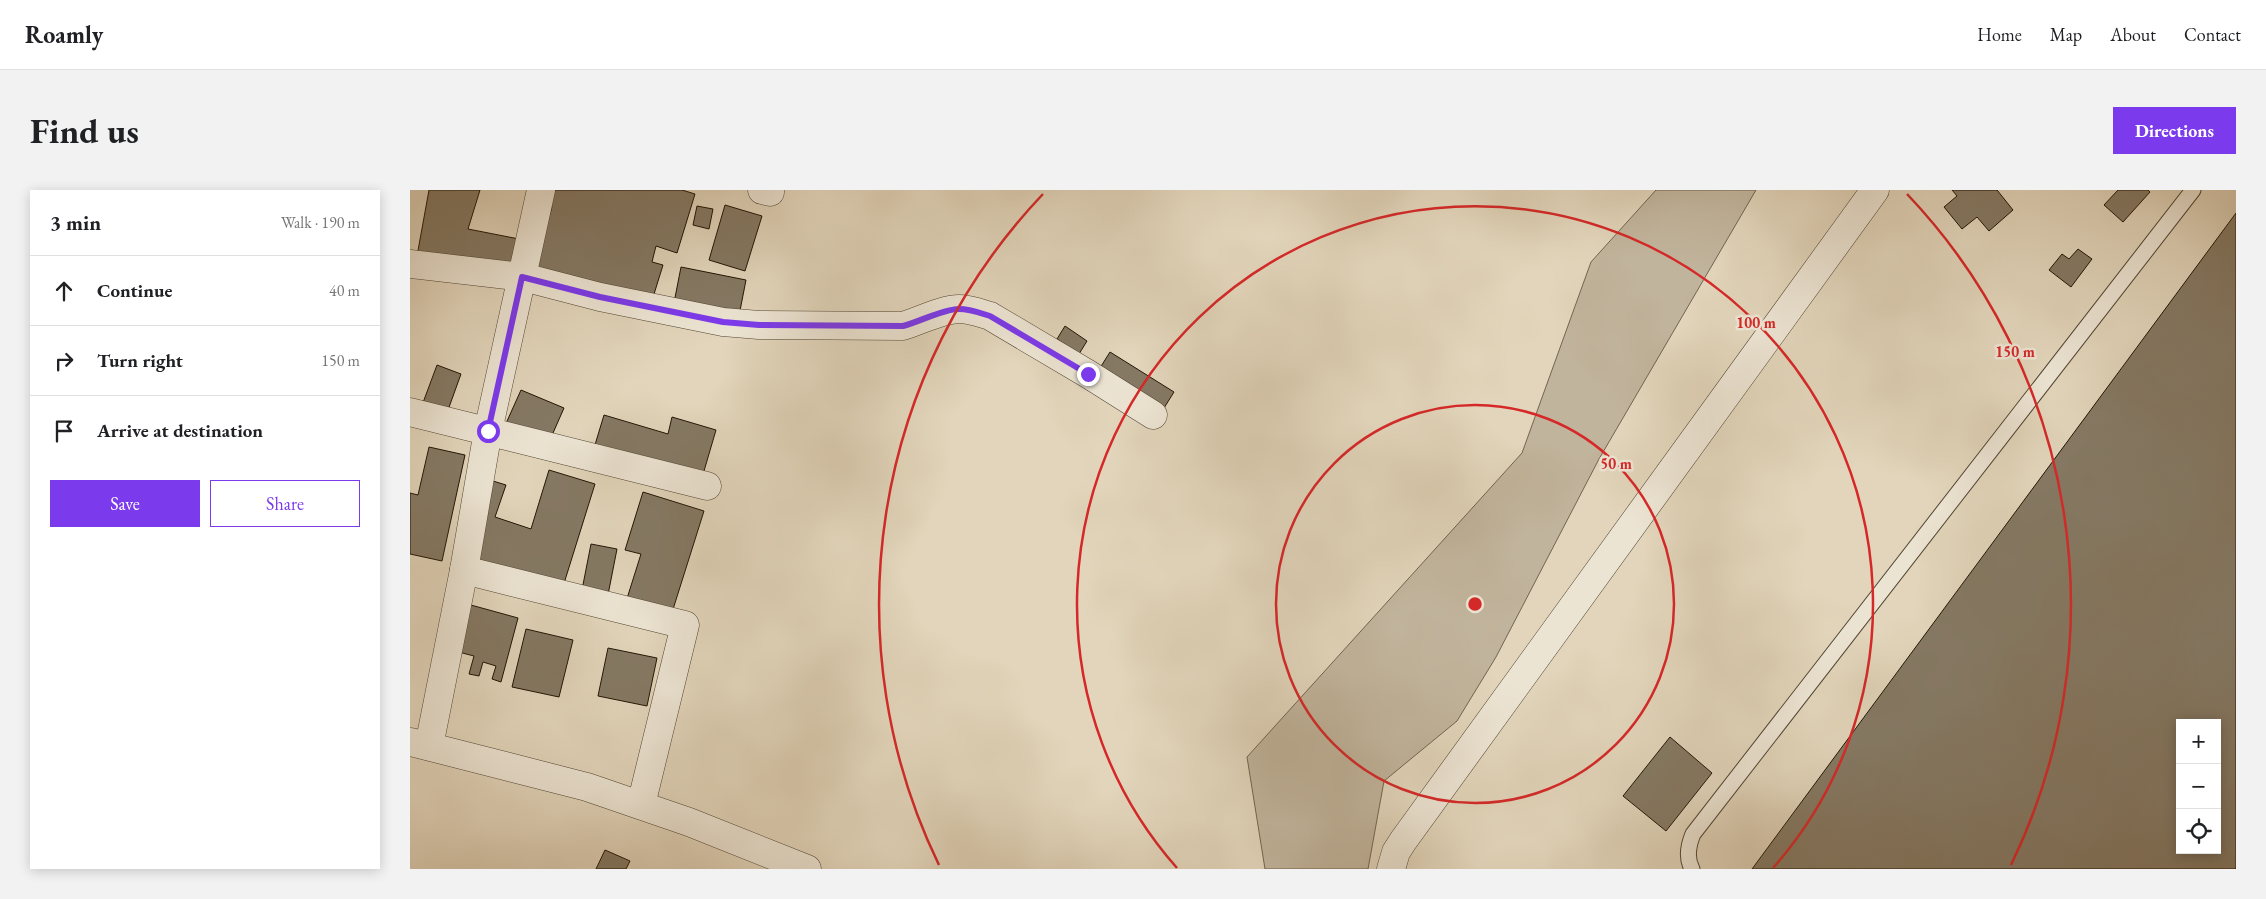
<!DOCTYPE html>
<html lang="en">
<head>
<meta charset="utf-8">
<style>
  body { margin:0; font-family:"EB Garamond",serif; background:#f2f2f2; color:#202124 }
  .controls { position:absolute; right:15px; bottom:15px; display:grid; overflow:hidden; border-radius:0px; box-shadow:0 2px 12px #0003 }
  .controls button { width:45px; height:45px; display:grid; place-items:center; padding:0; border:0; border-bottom:1px solid #e0e0e0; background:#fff; color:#202124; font:25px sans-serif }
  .stop { position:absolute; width:15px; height:15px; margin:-11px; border:4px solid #7c3aed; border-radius:50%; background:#fff }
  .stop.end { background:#7c3aed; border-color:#fff; box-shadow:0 1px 5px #0008 }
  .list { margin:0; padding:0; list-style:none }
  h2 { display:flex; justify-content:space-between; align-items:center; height:65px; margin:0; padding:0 20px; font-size:21px }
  h2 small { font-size:16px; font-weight:400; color:#757577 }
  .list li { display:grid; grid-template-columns:32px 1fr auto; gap:15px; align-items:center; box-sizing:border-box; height:70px; padding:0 20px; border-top:1px solid #e0e0e0 }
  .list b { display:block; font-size:19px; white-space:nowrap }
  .list em { font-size:16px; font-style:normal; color:#757577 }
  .actions { display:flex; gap:10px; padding:15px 20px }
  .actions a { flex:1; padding:11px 0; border:1px solid #7c3aed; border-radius:0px; text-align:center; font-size:18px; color:#7c3aed }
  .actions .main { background:#7c3aed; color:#fff }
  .icon { flex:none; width:28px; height:28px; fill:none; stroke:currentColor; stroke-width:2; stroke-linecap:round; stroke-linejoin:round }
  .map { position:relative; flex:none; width:1826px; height:679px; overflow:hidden; border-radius:0px }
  header { display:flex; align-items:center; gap:30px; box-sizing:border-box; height:70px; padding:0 25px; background:#fff; border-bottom:1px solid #e0e0e0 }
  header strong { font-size:24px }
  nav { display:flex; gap:28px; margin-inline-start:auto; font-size:18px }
  .intro { display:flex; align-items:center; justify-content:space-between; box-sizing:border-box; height:120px; padding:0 30px }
  h1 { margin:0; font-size:35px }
  .button { padding:12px 22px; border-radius:0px; background:#7c3aed; color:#fff; font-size:18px; font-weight:700 }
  main { display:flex; gap:30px; padding:0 30px }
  aside { flex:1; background:#fff; border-radius:0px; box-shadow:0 2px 12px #0003 }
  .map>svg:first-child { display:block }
  .green { fill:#c1b49c; stroke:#716450 }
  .building { fill:#857964; stroke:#211505; fill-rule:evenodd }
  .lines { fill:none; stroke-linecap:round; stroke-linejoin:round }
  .lane-casing { stroke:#514532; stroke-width:17 }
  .street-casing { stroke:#514532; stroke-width:29 }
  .lane { stroke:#ece4d3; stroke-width:15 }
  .street { stroke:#ece4d3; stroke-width:28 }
  .route { stroke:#7c3aed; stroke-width:6 }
  .ring { fill:none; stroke:#d62828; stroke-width:2.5 }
  .centre { fill:#d62828; stroke:#ece4d3; stroke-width:2.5 }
  .ring-label { font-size:15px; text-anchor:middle; font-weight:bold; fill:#d62828; stroke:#ece4d3; stroke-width:5; stroke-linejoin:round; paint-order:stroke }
</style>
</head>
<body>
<header>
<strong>Roamly</strong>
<nav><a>Home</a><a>Map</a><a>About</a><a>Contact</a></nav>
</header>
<div class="intro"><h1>Find us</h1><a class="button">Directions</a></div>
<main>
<aside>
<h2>3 min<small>Walk · 190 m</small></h2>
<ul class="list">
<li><svg class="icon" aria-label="ahead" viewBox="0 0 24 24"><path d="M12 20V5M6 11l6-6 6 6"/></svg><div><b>Continue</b></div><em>40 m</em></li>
<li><svg class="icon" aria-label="right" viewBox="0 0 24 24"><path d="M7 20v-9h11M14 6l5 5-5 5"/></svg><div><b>Turn right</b></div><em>150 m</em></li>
<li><svg class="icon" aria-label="arrive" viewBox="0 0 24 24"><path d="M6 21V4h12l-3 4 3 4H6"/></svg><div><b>Arrive at destination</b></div></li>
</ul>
<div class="actions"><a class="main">Save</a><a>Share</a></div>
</aside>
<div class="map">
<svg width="1826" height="679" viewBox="0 0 1826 679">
  <rect width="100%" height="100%" fill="#e2d5bb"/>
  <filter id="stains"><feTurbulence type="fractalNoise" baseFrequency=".004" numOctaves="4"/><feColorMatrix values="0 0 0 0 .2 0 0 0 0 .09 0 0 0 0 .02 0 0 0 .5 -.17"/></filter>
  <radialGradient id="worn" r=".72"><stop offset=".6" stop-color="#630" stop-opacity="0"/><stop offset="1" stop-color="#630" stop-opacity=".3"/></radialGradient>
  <polygon class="green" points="1246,0 1346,0 1189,269 1086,467 1047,531 974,591 958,679 855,679 837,567 1112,263 1181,72"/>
  <g class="building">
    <polygon points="19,0 70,0 58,39 109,49 102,79 7,66"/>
    <polygon points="142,0 272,0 285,4 267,63 246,56 242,72 253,75 240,117 122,81 142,17 137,16"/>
    <polygon points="1542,0 1587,0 1603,20 1579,41 1567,27 1552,39 1534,17 1547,6"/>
    <polygon points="1708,0 1738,0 1740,2 1713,32 1694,15"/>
    <polygon points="315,15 352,26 335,81 299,70"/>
    <polygon points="287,16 303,19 299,39 283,35"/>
    <path d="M1826,23v656h-484zM1770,533h37v127h-37z"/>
    <polygon points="1668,59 1682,69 1661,97 1639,80 1652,64 1659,69"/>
    <polygon points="271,77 336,90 327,136 262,123"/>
    <polygon points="655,136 677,151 669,164 647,149"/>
    <polygon points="700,162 764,202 754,218 690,178"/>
    <polygon points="27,175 51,184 38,220 8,226"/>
    <polygon points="111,200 154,218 136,259 93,240"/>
    <polygon points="194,225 258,244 262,227 306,240 289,298 181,268"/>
    <polygon points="19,257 55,265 32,371 0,364 0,303 8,305"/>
    <polygon points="139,280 185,294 151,403 57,373 83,291 96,295 85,327 121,339"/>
    <polygon points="233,302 294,321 259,432 214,418 231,364 215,360"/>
    <polygon points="181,354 207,359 196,415 170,410"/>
    <polygon points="50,412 108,428 91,492 82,489 86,476 73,472 69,486 59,484 64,466 37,459"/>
    <polygon points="116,439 163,450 149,507 102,497"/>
    <polygon points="198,458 247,468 237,516 188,506"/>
    <polygon points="1260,547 1302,583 1256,641 1213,606"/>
    <polygon points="195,660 220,671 216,679 186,679"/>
  </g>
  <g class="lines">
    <defs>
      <path id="lane" d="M1282,679c-6,-11 -4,-23 1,-35l500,-644"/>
      <g id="street">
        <polyline points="352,0 360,2"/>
        <path d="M0,74l113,13 77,20 123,25 36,3 144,1c16,-5 40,-17 56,-17 11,0 21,4 31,7l98,58 65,41"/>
        <polyline points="0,222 297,296"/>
        <polyline points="54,380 275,435 231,615"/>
        <polyline points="1,552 177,597 279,632 397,679"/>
        <polyline points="19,556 54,380 78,241 131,0"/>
        <polyline points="981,679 986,662 993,651 1465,0"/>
      </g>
    </defs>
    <use href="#lane" class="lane-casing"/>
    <use href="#street" class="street-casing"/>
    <use href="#lane" class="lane"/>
    <use href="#street" class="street"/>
  </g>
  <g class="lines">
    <path class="route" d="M78,241l34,-154 78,20 123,25 36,3 144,1c16,-4 40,-17 56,-17 11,0 21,4 31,7l98,58"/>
  </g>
  <g class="ring">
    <circle cx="1065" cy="414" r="199"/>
    <path d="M767 678A398 398 0 1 1 1363 678"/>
    <path d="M529 675A596 596 0 0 1 633 4M1497 4A596 596 0 0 1 1601 675"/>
  </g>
  <circle cx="1065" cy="414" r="8" class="centre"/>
  <g class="ring-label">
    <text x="1346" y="138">100 m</text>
    <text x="1605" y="167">150 m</text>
    <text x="1206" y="279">50 m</text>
  </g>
  <rect width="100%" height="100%" filter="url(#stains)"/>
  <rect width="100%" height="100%" fill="url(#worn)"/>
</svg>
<div class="controls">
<button>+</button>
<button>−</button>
<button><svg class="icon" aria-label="locate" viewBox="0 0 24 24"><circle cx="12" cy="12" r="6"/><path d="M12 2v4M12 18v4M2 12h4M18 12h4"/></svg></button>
</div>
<div class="stop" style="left:78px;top:241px"></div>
<div class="stop end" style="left:678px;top:184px"></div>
</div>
</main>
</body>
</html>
